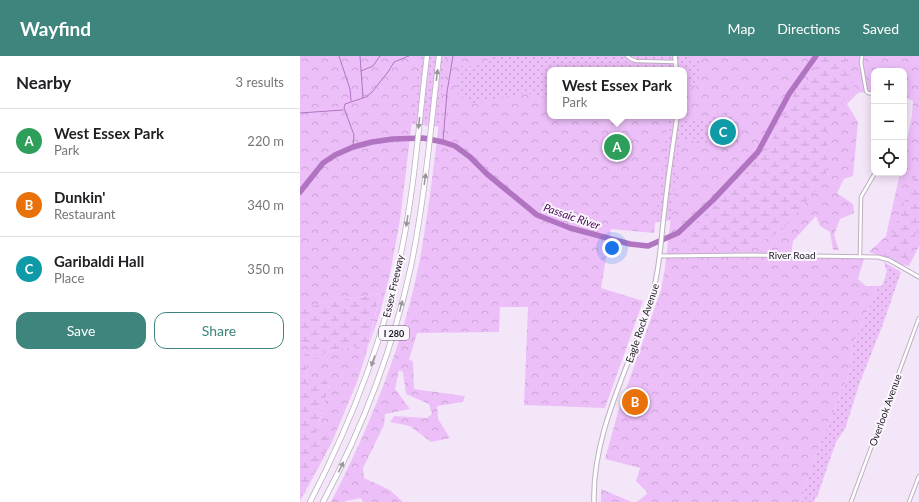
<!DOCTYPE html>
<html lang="en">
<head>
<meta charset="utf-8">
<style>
  body { margin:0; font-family:Lato,sans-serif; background:#f6f6f6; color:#202124 }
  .controls { position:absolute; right:12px; top:12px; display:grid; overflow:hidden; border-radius:8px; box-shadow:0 2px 10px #0003 }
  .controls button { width:36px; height:36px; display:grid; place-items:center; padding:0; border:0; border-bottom:1px solid #e0e0e0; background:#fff; color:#202124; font:20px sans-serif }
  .you { position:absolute; left:312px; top:192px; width:14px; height:14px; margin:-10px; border:3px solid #fff; border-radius:50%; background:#1a73e8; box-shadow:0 0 0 6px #1a73e833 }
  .badge { display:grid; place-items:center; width:26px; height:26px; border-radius:50%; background:#3e857d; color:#fff; font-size:13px; font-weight:700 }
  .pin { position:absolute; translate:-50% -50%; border:2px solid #fff; box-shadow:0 1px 4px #0006 }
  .popup { position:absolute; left:247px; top:11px; width:140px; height:52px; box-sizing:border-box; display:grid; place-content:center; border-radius:8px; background:#fff; filter:drop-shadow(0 1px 3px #0005); font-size:13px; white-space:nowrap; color:#757577 }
  .popup b { font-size:15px; color:#202124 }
  .popup::after { content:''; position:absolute; left:50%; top:100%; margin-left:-8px; border:8px solid transparent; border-top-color:#fff }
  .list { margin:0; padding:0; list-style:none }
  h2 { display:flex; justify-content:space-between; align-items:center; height:52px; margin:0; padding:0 16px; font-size:17px }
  h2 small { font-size:13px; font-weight:400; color:#757577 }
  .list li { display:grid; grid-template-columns:26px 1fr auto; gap:12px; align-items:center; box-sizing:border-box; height:64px; padding:0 16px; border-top:1px solid #e0e0e0 }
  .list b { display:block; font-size:15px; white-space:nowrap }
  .list p { margin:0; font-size:13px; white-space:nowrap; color:#757577 }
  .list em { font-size:13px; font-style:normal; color:#757577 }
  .actions { display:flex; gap:8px; padding:12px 16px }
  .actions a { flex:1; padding:9px 0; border:1px solid #3e857d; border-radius:12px; text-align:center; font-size:14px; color:#3e857d }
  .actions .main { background:#3e857d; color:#fff }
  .icon { flex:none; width:22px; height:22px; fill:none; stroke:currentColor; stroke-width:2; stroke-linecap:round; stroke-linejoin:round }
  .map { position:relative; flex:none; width:619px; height:446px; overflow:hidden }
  header { display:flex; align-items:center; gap:24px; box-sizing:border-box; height:56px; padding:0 20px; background:#3e857d; color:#fff }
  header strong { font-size:19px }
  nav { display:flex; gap:22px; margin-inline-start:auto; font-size:14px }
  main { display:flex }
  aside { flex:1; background:#fff }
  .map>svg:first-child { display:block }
  .grass { fill:url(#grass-dots); fill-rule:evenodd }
  .forest { fill:url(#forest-crowns) }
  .wetland { fill:url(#wetland-marsh) }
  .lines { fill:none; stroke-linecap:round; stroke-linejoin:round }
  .stream { stroke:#b174c1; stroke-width:1 }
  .river { stroke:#b174c1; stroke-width:5.5 }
  .minor-casing { stroke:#bdb0c1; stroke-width:4.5 }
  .tertiary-casing { stroke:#bdb0c1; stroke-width:5 }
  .secondary-casing { stroke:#bdb0c1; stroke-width:5.5 }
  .motorway-casing { stroke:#bdb0c1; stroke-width:6 }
  .minor { stroke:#fff; stroke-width:2.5 }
  .tertiary { stroke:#fff; stroke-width:3 }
  .secondary { stroke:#fff; stroke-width:3.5 }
  .motorway { stroke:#fff; stroke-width:4.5 }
  .oneway { fill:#99979a }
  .labels { text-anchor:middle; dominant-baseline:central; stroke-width:4; stroke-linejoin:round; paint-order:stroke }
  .shield { fill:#fcf7fe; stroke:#605b62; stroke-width:1 }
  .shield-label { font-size:9px; font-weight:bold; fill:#1d181f }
  .street-label { font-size:10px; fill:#1d181f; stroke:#fcf7fe }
  .water-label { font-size:11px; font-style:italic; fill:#430750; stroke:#fcf7fe }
</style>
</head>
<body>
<header>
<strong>Wayfind</strong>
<nav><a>Map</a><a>Directions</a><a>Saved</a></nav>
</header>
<main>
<aside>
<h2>Nearby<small>3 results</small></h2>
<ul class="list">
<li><span class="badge" style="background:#2e9e5b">A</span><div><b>West Essex Park</b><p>Park</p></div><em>220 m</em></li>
<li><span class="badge" style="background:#e8710a">B</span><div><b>Dunkin'</b><p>Restaurant</p></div><em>340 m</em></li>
<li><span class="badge" style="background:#0f9aa8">C</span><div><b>Garibaldi Hall</b><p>Place</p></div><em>350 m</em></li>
</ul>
<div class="actions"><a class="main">Save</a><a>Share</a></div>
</aside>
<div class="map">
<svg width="619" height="446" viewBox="0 0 619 446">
  <defs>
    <pattern id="grass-dots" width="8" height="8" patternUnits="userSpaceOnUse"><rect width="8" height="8" fill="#edbff9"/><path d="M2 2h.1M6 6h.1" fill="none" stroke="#cba3d5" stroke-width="1.8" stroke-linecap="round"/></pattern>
    <pattern id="forest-crowns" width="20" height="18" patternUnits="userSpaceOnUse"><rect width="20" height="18" fill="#edbff9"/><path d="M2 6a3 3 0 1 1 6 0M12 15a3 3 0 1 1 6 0" fill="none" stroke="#cba3d5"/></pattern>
    <pattern id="wetland-marsh" width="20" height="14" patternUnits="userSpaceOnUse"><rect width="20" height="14" fill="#edbff9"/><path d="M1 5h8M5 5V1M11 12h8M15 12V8" fill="none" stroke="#cba3d5"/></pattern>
  </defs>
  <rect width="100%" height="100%" fill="#f4e6f9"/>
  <g class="grass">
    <path d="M0,0h497l-45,84 -80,80 -37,5 -171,-96 -53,-5zM250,14h134v46h-134z"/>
    <polygon points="584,206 601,216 583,268 560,326 545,373 536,386 517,441 515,442 514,446 500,446 516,398 549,317 553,289 578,230 582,230 587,216"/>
  </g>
  <g class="forest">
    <polygon points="0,0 120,0 100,164 90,218 80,257 68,292 80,238 26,246 0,254"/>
    <path d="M147,0h49l-20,10h-17l-3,26 14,12 55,-11 25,5v18h119l-15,117 -43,-4 -10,59 42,13 -38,107 -81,-3 4,-98h-28l-1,25 -82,1 -8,27 4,1 1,28 51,7 -2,6 -26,4 1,13 12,19 -19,4 -21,-16 -20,-4 4,-6 33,2 5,-4 -3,-10 -23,-10 -3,-22 -4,-2 -4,19 15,20 -25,5 -1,11 -21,43 1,10 26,12 13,12h-40l-2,-4 -16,3v1h-14c39,-75 71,-155 88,-238 13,-69 19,-139 28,-208z"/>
    <polygon points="388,0 619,0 619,190 609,210 603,209 569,196 586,180 600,117 604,117 604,98 612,60 613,45 604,40 604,15 574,15 574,23 573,24 574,35 558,37 547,48 558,66 553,120 544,123 537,137 553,148 554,157 540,163 534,179 539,194 533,194 530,176 520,170 516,160 493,185 491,199 565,199 558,223 566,230 578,230 553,289 549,317 516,398 500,446 337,446 348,437 336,425 340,412 305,403 318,356 361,234 365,212 380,82 417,91 433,84 431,58 420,58 407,64 389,63 385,51 384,30 396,30 401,16 400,5 388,5"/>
    <polygon points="3,286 11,290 0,306 0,288"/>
    <polygon points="54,291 66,298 57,326 32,386 0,446 31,382 21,388 16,378 29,329 6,330 7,306 30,295"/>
    <polygon points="301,433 332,446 301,446"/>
  </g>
  <g class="wetland">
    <polygon points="523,0 545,0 546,10 555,34 543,46 527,66 528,105 525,124 480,176 450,192 410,193 404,189 385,186 379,182 444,124 448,106 463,101 481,68 495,35 511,21"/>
    <polygon points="619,108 619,171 602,210 583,202"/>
    <polygon points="80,238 66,298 54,291 30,295 7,307 6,330 22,321 29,329 16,378 21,387 26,378 32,382 0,445 0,306 10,290 3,286 0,288 0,254 26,246"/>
  </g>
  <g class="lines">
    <g class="stream">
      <polyline points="39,0 50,33 51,45"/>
      <polyline points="60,0 63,41"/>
      <polyline points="61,15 73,10 80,0"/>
      <polyline points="0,57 43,54"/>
      <polyline points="143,86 147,36 153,0"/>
      <polyline points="53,91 54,79 44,52 45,48 66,41 72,36 88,16 94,6 109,0"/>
    </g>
    <polyline class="river" points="0,136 23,107 35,99 53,91 72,86 93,83 123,82 143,86 155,90 170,101 187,118 237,159 270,172 330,188 348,190 378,177 413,144 458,96 489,38 516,0"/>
    <defs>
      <g id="minor">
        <polyline points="327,0 331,3 336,5 375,6"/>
        <polyline points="562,0 561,6 566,35 568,37 574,38"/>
        <polyline points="560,200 561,141 575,117"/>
        <polyline points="551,446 619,262"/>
        <polyline points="609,446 619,420"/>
      </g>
      <polyline id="tertiary" points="360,200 453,199 578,201 589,204 619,221"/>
      <g id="secondary">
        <polyline points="375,0 376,14"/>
        <path d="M294,446c-2,-71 37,-137 57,-203 9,-30 10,-62 14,-93 3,-30 8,-60 12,-90"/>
      </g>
      <g id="motorway">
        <path d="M10,446c42,-81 75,-165 92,-254 13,-63 17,-128 25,-192"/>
        <path d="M23,446c40,-75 70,-153 88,-236 14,-69 20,-140 28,-210"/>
      </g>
    </defs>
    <use href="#minor" class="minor-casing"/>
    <use href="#tertiary" class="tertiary-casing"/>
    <use href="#secondary" class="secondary-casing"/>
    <use href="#motorway" class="motorway-casing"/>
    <use href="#minor" class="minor"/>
    <use href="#tertiary" class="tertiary"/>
    <use href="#secondary" class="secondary"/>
    <use href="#motorway" class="motorway"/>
  </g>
  <defs><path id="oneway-solid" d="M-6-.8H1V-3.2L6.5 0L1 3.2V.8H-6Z"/></defs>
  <g class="oneway">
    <use href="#oneway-solid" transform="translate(137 19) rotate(-83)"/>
    <use href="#oneway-solid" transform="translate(119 67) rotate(96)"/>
    <use href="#oneway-solid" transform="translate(125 123) rotate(-82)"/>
    <use href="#oneway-solid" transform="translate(107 165) rotate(99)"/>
    <use href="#oneway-solid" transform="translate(101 250) rotate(-76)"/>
    <use href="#oneway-solid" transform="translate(73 305) rotate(110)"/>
    <use href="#oneway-solid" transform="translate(41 411) rotate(-64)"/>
  </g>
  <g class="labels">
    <rect class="shield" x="79" y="270" width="30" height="14" rx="3"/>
    <g class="shield-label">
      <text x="94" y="277">I 280</text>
    </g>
    <g class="street-label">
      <text x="492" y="199">River Road</text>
      <text transform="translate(93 230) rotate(-77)">Essex Freeway</text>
      <text transform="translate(342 267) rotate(-71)">Eagle Rock Avenue</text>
      <text transform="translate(585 354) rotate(-70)">Overlook Avenue</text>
    </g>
    <g class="water-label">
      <text transform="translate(272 160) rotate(19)">Passaic River</text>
    </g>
  </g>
</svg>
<div class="controls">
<button>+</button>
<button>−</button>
<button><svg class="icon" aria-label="locate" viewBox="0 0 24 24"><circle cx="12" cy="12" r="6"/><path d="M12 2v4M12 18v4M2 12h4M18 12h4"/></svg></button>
</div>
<div class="you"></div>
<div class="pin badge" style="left:317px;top:91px;background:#2e9e5b">A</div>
<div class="popup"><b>West Essex Park</b>Park</div>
<div class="pin badge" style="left:335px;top:346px;background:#e8710a">B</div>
<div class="pin badge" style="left:423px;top:76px;background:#0f9aa8">C</div>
</div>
</main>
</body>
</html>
